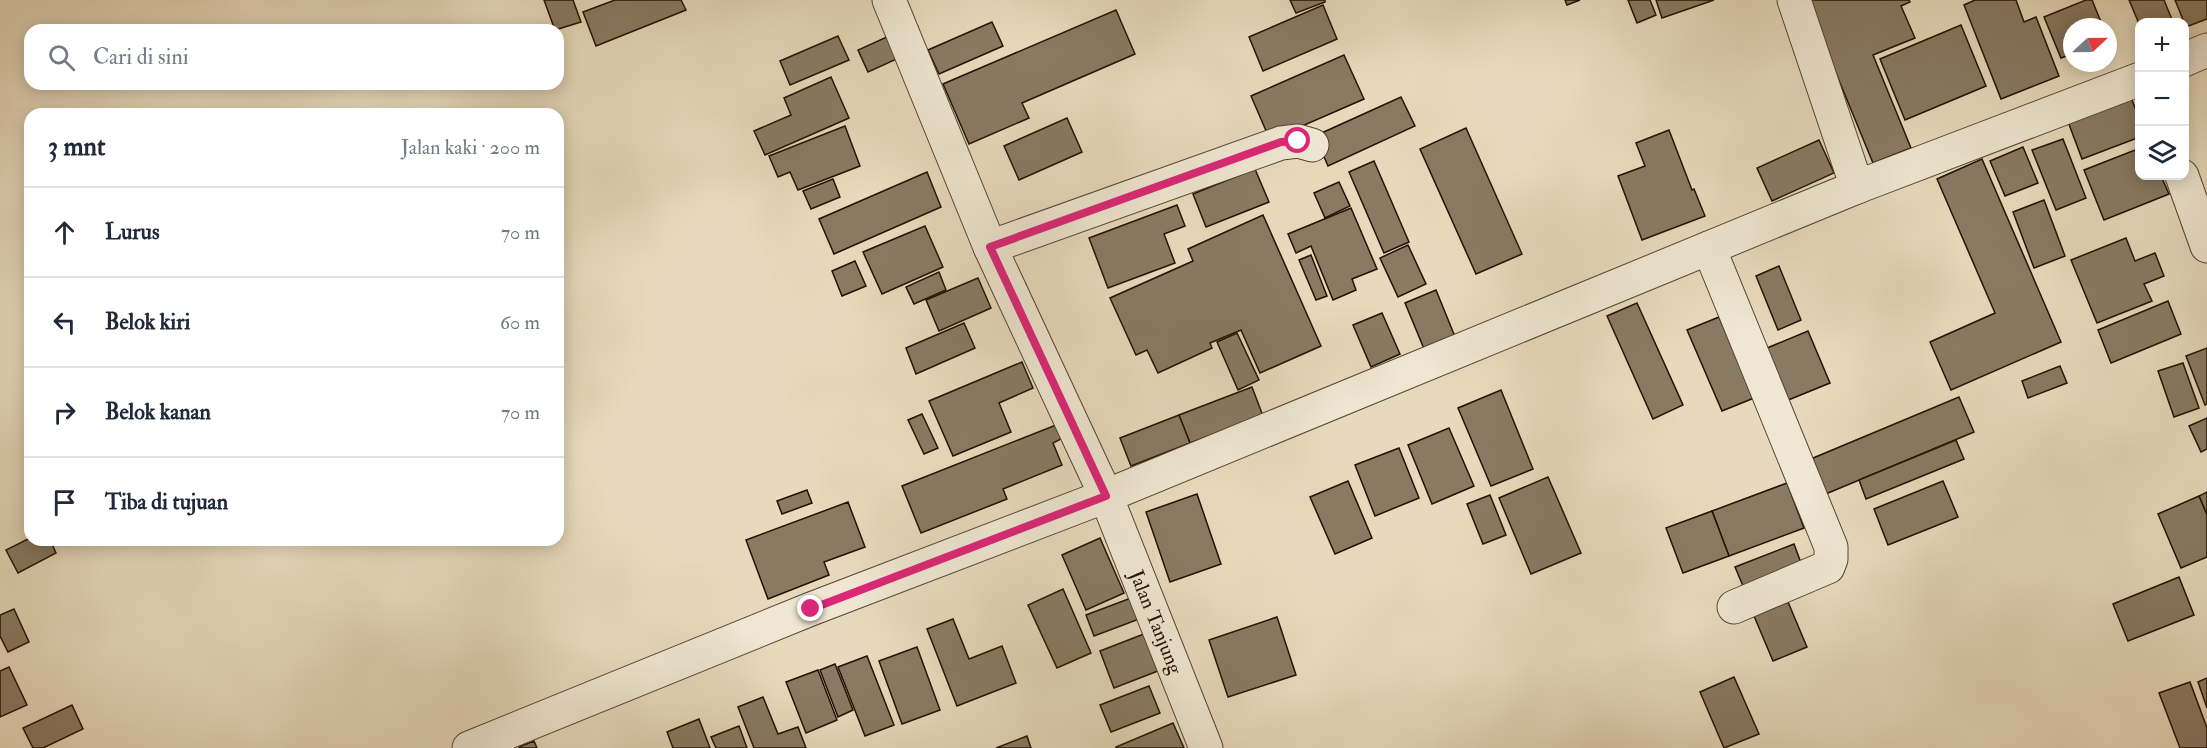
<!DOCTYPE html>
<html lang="id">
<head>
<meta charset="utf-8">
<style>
  body { margin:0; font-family:"IM FELL Double Pica",serif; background:#f2f2f3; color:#1f2937 }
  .controls { position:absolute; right:18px; top:18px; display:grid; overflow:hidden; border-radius:12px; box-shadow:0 3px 15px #0003 }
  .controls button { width:54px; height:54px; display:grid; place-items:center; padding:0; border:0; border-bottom:2px solid #e0e1e3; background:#fff; color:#1f2937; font:30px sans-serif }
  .compass { position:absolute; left:2063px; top:18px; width:54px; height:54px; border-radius:50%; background:#fff; box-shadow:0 3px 15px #0003; rotate:68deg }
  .stop { position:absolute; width:18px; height:18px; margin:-14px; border:4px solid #db2777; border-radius:50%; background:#fff }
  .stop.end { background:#db2777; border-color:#fff; box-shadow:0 2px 6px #0008 }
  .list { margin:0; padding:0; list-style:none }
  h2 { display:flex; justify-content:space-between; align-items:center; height:78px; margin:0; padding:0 24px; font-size:26px }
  h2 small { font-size:20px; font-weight:400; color:#747a83 }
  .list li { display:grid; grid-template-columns:39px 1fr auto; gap:18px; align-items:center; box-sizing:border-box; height:90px; padding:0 24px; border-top:2px solid #e0e1e3 }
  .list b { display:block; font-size:22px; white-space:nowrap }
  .list em { font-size:20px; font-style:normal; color:#747a83 }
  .icon { flex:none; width:33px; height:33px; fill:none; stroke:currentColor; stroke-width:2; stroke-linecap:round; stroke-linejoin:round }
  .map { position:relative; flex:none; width:2207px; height:748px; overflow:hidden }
  .search { position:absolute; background:#fff; box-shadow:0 3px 15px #0003; left:24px; top:24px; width:540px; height:66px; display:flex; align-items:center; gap:15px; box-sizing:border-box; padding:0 21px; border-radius:18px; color:#747a83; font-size:22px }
  .panel { position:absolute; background:#fff; box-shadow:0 3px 15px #0003; left:24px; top:108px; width:540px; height:438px; border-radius:18px }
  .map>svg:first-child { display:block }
  .building { fill:#897a63; stroke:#231102; stroke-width:1.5 }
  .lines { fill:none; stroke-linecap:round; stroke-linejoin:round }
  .minor-casing { stroke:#544330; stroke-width:35 }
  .minor { stroke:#efe7d3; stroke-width:33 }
  .route { stroke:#db2777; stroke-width:8 }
  .labels { text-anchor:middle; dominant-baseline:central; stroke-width:6; stroke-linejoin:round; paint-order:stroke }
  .street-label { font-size:20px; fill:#231102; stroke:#efe7d3 }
</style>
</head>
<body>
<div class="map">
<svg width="2207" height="748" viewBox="0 0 2207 748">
  <rect width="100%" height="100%" fill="#e7dabc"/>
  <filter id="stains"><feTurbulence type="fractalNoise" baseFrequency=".00333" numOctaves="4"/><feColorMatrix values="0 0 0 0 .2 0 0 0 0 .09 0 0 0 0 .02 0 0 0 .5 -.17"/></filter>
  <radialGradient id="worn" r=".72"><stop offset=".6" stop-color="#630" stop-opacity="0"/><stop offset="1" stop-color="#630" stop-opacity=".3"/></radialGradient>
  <g class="building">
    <polygon points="544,0 573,0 581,22 555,30"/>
    <polygon points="615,0 681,0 686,10 596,46 583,12"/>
    <polygon points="1290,0 1325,0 1325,2 1296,13"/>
    <polygon points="1565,0 1580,0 1567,5"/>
    <polygon points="1628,0 1650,0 1656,15 1637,23"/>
    <polygon points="1656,0 1714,0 1662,18"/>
    <polygon points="1806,0 1909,0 1910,2 1901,6 1915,38 1873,55 1911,148 1873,163"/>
    <polygon points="1975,0 2016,0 2024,22 2036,17 2059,76 2001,99 1964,5"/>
    <polygon points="2086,0 2092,0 2103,27 2072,27 2072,54 2061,58 2044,17"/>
    <polygon points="2129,0 2164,0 2173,22 2140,22 2140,26"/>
    <polygon points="2175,0 2207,0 2207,19 2186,27"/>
    <polygon points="1323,5 1337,39 1263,71 1249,37"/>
    <polygon points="1116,10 1135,54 1022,103 1029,118 969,144 943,84"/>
    <polygon points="992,22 1003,46 939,74 928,50"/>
    <polygon points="1961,25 1986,86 1905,120 1880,59"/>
    <polygon points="838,36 849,60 790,85 780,61"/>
    <polygon points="889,36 899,58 868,72 858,50"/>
    <polygon points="1344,55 1364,99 1270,140 1251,96"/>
    <polygon points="831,77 849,118 765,155 754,131 791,115 784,98"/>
    <polygon points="2130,95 2140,120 2140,137 2082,159 2067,119"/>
    <polygon points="1401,97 1415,126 1328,166 1315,136"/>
    <polygon points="1067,118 1082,152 1019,180 1004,146"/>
    <polygon points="845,126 860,166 798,190 790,172 778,177 769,156"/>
    <polygon points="1466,128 1522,254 1476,274 1420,149"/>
    <polygon points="1669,130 1692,190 1694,189 1705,216 1642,240 1618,176 1645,166 1636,143"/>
    <polygon points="2063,139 2086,198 2056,210 2032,150"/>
    <polygon points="1819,140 1834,173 1772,201 1757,168"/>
    <polygon points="2023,147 2038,183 2005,196 1990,161"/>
    <polygon points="2140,148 2140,176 2161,176 2169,194 2104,220 2084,170"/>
    <polygon points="1982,159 2061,342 1951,390 1930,342 1995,313 1937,179"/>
    <polygon points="1374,161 1409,242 1384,253 1349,172"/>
    <polygon points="1255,169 1269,202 1206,227 1193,194"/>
    <polygon points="927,172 941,207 834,254 819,219"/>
    <polygon points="833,179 840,197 811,209 803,191"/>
    <polygon points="1339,182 1350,206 1325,218 1314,193"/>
    <polygon points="2044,200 2065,256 2034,268 2013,212"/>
    <polygon points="1177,205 1185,226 1164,234 1175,263 1108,288 1089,238"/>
    <polygon points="1351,208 1377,269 1352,279 1356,290 1333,300 1311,246 1296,253 1288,234"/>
    <polygon points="1263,215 1321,346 1260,373 1241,330 1210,343 1212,348 1158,373 1147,350 1136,355 1110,298 1193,261 1188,249"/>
    <polygon points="925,226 943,267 882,294 863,252"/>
    <polygon points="2126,238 2135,261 2155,253 2164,276 2144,284 2152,301 2097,323 2071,260"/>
    <polygon points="1408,245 1426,284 1398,297 1380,258"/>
    <polygon points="1311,255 1327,296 1316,300 1299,260"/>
    <polygon points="855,261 866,286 842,296 832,271"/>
    <polygon points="1779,266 1801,320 1778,330 1756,276"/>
    <polygon points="939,272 946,290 914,304 906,287"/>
    <polygon points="978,278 991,308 939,331 926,300"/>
    <polygon points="1436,290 1458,344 1427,356 1405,303"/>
    <polygon points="2168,301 2181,334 2111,363 2098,330"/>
    <polygon points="1637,303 1683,405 1653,419 1607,316"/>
    <polygon points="1382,313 1400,354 1371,367 1353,325"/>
    <polygon points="1719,317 1754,398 1722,411 1687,330"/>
    <polygon points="964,323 975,348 916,374 906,348"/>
    <polygon points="1808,331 1830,383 1781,403 1760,351"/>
    <polygon points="1237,333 1259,380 1238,390 1217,342"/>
    <polygon points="2207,348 2207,404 2205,405 2186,356"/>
    <polygon points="1022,362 1033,388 999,403 1011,432 953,456 929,401"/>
    <polygon points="2183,363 2199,408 2174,417 2158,371"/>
    <polygon points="2060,366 2067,383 2028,398 2022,381"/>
    <polygon points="1252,387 1263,416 1190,443 1179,415"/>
    <polygon points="1501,390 1533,469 1491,486 1458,408"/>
    <polygon points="1959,397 1974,432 1821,496 1806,461"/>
    <polygon points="922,414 938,448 924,454 908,420"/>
    <polygon points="1179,415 1190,443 1131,466 1120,438"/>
    <polygon points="2207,418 2207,449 2201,452 2189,426"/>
    <polygon points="1056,425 1061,439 1053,443 1062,465 1003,489 1007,499 921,533 902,486"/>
    <polygon points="1449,428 1474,486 1432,504 1408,445"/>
    <polygon points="1956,440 1964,459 1866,499 1859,480"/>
    <polygon points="1399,448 1419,498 1375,516 1355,465"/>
    <polygon points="1548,477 1581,553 1531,574 1499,498"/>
    <polygon points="1348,481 1372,538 1335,554 1310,497"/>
    <polygon points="1943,481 1958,517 1888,545 1874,509"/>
    <polygon points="1787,483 1804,528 1729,556 1712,511"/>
    <polygon points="807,490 812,503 782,514 777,501"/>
    <polygon points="2207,492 2207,515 2199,496"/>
    <polygon points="1197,494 1221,564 1170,582 1146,512"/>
    <polygon points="1490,495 1506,535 1483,544 1467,504"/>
    <polygon points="2199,496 2207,515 2207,557 2181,568 2158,514"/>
    <polygon points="848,502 865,547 824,562 829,575 768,599 746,540"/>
    <polygon points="1712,511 1729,556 1683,573 1666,528"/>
    <polygon points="30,538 30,540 50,540 56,553 18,573 6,550"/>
    <polygon points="1100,538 1124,593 1086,610 1062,555"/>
    <polygon points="1794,544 1804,571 1746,593 1735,567"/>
    <polygon points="2179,577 2194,615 2128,641 2113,604"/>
    <polygon points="1063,589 1091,653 1057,668 1028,605"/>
    <polygon points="1131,598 1139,619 1094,636 1086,615"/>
    <polygon points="1788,602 1807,647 1773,661 1754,616"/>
    <polygon points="14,609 29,642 8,652 0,636 0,615"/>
    <polygon points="1277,617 1296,675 1228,697 1209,640"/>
    <polygon points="953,619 969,659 1002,646 1016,683 957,706 927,629"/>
    <polygon points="1149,632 1163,669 1114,688 1100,651"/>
    <polygon points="917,647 940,710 902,724 879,661"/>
    <polygon points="867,656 894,725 865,736 838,667"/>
    <polygon points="835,664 853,710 838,717 820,670"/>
    <polygon points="9,667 27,705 0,717 0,671"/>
    <polygon points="818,670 837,720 806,733 786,682"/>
    <polygon points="1734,677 1759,734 1724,748 1700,692"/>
    <polygon points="2207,678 2207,708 2198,682"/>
    <polygon points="2190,682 2207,728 2207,748 2180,748 2159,693"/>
    <polygon points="1149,686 1160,713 1111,732 1100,705"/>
    <polygon points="763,697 778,734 798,727 806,748 754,748 738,707"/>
    <polygon points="72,705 83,729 43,748 33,748 23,728"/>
    <polygon points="699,719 710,748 673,748 667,732"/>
    <polygon points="1173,723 1184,748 1116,748 1116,747"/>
    <polygon points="739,726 747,748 716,748 711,737"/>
    <polygon points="1027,736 1031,748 996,748"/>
    <polygon points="534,741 537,748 519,748 519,747"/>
  </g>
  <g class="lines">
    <defs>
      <g id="minor">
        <polyline points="889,0 990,247 1106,496 1206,748"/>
        <polyline points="1794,0 1857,187"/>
        <polyline points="2184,60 2207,50"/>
        <polyline points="2182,176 2207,246"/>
        <polyline points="990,247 1281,143 1298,141 1312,145"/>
        <polyline points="1709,248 1831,547 1831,559 1828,567 1734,607"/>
        <polyline points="469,748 811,609 1106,496 1857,187 2140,79"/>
      </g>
    </defs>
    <use href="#minor" class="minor-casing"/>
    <use href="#minor" class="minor"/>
  </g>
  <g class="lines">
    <polyline class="route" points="811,609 1106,496 990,247 1281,142 1298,141"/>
  </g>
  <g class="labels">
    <g class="street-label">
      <text transform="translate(1156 622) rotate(68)">Jalan Tanjung</text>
    </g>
  </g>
  <rect width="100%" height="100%" filter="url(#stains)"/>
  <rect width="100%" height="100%" fill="url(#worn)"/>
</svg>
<div class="controls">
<button>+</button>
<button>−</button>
<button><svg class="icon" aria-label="layers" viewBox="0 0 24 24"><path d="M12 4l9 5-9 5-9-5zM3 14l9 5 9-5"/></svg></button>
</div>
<svg class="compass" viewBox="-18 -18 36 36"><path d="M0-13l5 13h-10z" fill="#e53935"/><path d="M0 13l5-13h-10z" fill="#747a83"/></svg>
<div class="stop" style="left:1298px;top:141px"></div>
<div class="stop end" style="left:811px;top:609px"></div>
<div class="search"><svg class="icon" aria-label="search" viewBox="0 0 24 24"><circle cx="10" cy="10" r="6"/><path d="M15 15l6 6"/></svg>Cari di sini</div>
<section class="panel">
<h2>3 mnt<small>Jalan kaki · 200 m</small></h2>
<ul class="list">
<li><svg class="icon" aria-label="ahead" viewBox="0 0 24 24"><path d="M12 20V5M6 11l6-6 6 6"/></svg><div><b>Lurus</b></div><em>70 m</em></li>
<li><svg class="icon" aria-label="left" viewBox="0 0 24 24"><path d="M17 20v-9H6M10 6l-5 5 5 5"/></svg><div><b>Belok kiri</b></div><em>60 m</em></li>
<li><svg class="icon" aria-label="right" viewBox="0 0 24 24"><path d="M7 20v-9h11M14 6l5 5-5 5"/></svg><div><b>Belok kanan</b></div><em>70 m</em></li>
<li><svg class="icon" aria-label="arrive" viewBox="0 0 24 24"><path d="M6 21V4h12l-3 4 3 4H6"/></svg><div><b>Tiba di tujuan</b></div></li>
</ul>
</section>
</div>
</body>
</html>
